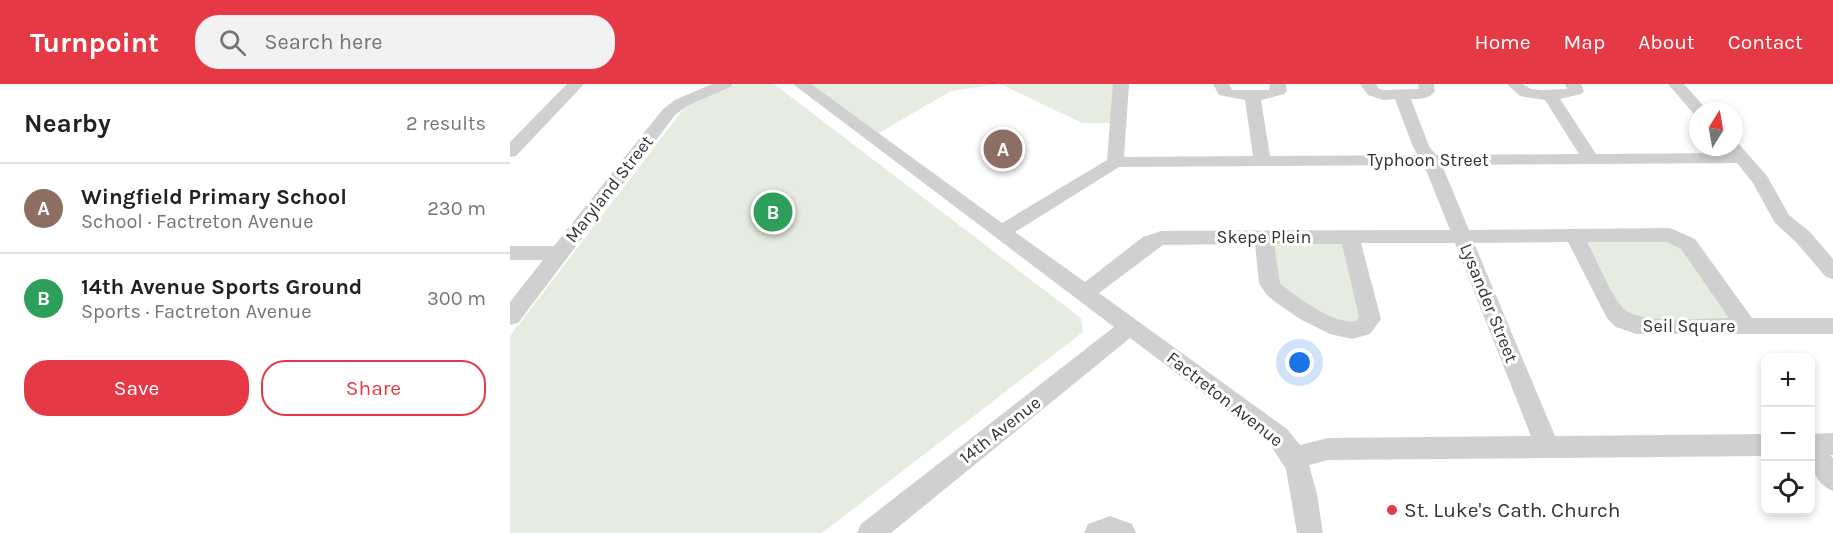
<!DOCTYPE html>
<html lang="en">
<head>
<meta charset="utf-8">
<style>
  body { margin:0; font-family:Karla,sans-serif; background:#f2f2f2; color:#202124 }
  .controls { position:absolute; right:18px; bottom:18px; display:grid; overflow:hidden; border-radius:12px; box-shadow:0 3px 9px #0003 }
  .controls button { width:54px; height:54px; display:grid; place-items:center; padding:0; border:0; border-bottom:2px solid #e0e0e0; background:#fff; color:#202124; font:30px sans-serif }
  .compass { position:absolute; left:1179px; top:18px; width:54px; height:54px; border-radius:50%; background:#fff; box-shadow:0 3px 9px #0003; rotate:11deg }
  .you { position:absolute; left:790px; top:279px; width:21px; height:21px; margin:-15px; border:4px solid #fff; border-radius:50%; background:#1a73e8; box-shadow:0 0 0 9px #1a73e833 }
  .badge { display:grid; place-items:center; width:39px; height:39px; border-radius:50%; background:#e63946; color:#fff; font-size:20px; font-weight:700 }
  .pin { position:absolute; translate:-50% -50%; border:3px solid #fff; box-shadow:0 2px 6px #0006 }
  .list { margin:0; padding:0; list-style:none }
  h2 { display:flex; justify-content:space-between; align-items:center; height:78px; margin:0; padding:0 24px; font-size:26px }
  h2 small { font-size:20px; font-weight:400; color:#757577 }
  .list li { display:grid; grid-template-columns:39px 1fr auto; gap:18px; align-items:center; box-sizing:border-box; height:90px; padding:0 24px; border-top:2px solid #e0e0e0 }
  .list b { display:block; font-size:22px; white-space:nowrap }
  .list p { margin:0; font-size:20px; white-space:nowrap; color:#757577 }
  .list em { font-size:20px; font-style:normal; color:#757577 }
  .actions { display:flex; gap:12px; padding:18px 24px }
  .actions a { flex:1; padding:14px 0; border:2px solid #e63946; border-radius:24px; text-align:center; font-size:21px; color:#e63946 }
  .actions .main { background:#e63946; color:#fff }
  .icon { flex:none; width:33px; height:33px; fill:none; stroke:currentColor; stroke-width:2; stroke-linecap:round; stroke-linejoin:round }
  .map { position:relative; flex:none; width:1323px; height:449px; overflow:hidden }
  header { display:flex; align-items:center; gap:36px; box-sizing:border-box; height:84px; padding:0 30px; background:#e63946; color:#fff }
  header strong { font-size:28px }
  nav { display:flex; gap:33px; margin-inline-start:auto; font-size:21px }
  .search { width:420px; height:54px; background:#f2f2f2; display:flex; align-items:center; gap:15px; box-sizing:border-box; padding:0 21px; border-radius:24px; color:#757577; font-size:22px }
  main { display:flex }
  aside { flex:1; background:#fff }
  .map>svg:first-child { display:block }
  .green { fill:#e6ecdf }
  .lines { fill:none; stroke-linecap:round; stroke-linejoin:round }
  .minor { fill:#d0d0d0; fill-rule:evenodd }
  .poi-dot { fill:#e63946; stroke:#fff; stroke-width:2 }
  .labels { text-anchor:middle; dominant-baseline:central; stroke-width:6; stroke-linejoin:round; paint-order:stroke }
  .street-label { font-size:18px; fill:#333; stroke:#fff }
  .near-poi-label { font-size:21px; fill:#333; stroke:#fff; text-anchor:start }
</style>
</head>
<body>
<header>
<strong>Turnpoint</strong>
<div class="search"><svg class="icon" aria-label="search" viewBox="0 0 24 24"><circle cx="10" cy="10" r="6"/><path d="M15 15l6 6"/></svg>Search here</div>
<nav><a>Home</a><a>Map</a><a>About</a><a>Contact</a></nav>
</header>
<main>
<aside>
<h2>Nearby<small>2 results</small></h2>
<ul class="list">
<li><span class="badge" style="background:#8d6e63">A</span><div><b>Wingfield Primary School</b><p>School · Factreton Avenue</p></div><em>230 m</em></li>
<li><span class="badge" style="background:#2e9e5b">B</span><div><b>14th Avenue Sports Ground</b><p>Sports · Factreton Avenue</p></div><em>300 m</em></li>
</ul>
<div class="actions"><a class="main">Save</a><a>Share</a></div>
</aside>
<div class="map">
<svg width="1323" height="449" viewBox="0 0 1323 449">
  <rect width="100%" height="100%" fill="#fff"/>
  <g class="green">
    <polygon points="226,0 264,0 571,234 573,248 312,449 0,449 0,252 175,23"/>
    <polygon points="301,0 488,0 441,7 362,53 295,3"/>
    <polygon points="490,0 611,0 608,39 572,39"/>
    <polygon points="1168,156 1224,233 1215,239 1115,233 1073,157"/>
    <polygon points="762,159 834,159 852,236 830,241 768,204"/>
  </g>
  <g class="lines">
    <g class="minor">
      <polygon points="57,0 74,0 6,72 0,73 0,58"/>
      <polygon points="202,0 223,0 220,3 177,22 165,31 8,239 0,241 0,218 33,176 0,176 0,162 44,162 153,25 165,16"/>
      <path d="M283,0h18l191,139 105,-63 6,-76h16l-5,73 129,-1 -8,-56 -26,-5 -6,-11h16l3,6h37l1,-6h16l1,7 -3,3 -23,6 9,56 148,-1 -5,-8 -18,-48 -12,1 -15,-5 -8,-11h16l3,5 5,1 35,-1 -1,-5h16l1,7c-6,8 -15,8 -24,8l18,47 7,9 143,-1 -34,-54 -25,-4 -13,-12h16l8,5 10,1 26,-1 -2,-5h16l3,7 -3,3 -21,5 36,55 132,-1 -4,-6h10v-5l4,1 29,33 22,39 21,17 23,27v20l-7,-2 -30,-35 -21,-19 -22,-40 -16,-20 -295,2 27,65 201,-2 25,11 57,79h81v16h-197l-20,-7 -9,-9 -39,-76 -94,1 81,193 211,-2v22l-438,4 -19,5 8,29 6,39h-26l-11,-64 -17,-26 -139,-105 -239,195h-34l4,-9 253,-197zM914,81l26,65 -289,1 -18,6 -58,45 -70,-50 104,-65zM1077,158h80l14,7 48,69c-23,0 -91,7 -106,-10 -14,-16 -25,-46 -36,-66zM851,159h94l76,193 -203,2 -28,7 -13,-16 -188,-136 64,-48 92,-1 4,39 7,11 8,7 26,18 30,15 22,5 18,-5 11,-15zM764,160h68l17,73 -3,4c-23,4 -58,-24 -76,-37z"/>
      <polygon points="1158,0 1174,0 1198,27 1188,27 1188,31 1184,30"/>
      <path d="M1323,349v22h-3l3,3v33c-24,-10 -23,-35 -23,-57z"/>
      <polygon points="600,432 622,440 626,449 574,449 578,440"/>
    </g>
  </g>
  <circle class="poi-dot" cx="882" cy="426" r="6"/>
  <g class="labels">
    <g class="street-label">
      <text x="918" y="76">Typhoon Street</text>
      <text transform="translate(99 105) rotate(-52)">Maryland Street</text>
      <text x="754" y="153">Skepe Plein</text>
      <text transform="translate(979 219) rotate(68)">Lysander Street</text>
      <text x="1179" y="242">Seil Square</text>
      <text transform="translate(715 315) rotate(38)">Factreton Avenue</text>
      <text transform="translate(490 346) rotate(-38)">14th Avenue</text>
    </g>
    <g class="near-poi-label">
      <text x="894" y="426">St. Luke's Cath. Church</text>
    </g>
  </g>
</svg>
<div class="controls">
<button>+</button>
<button>−</button>
<button><svg class="icon" aria-label="locate" viewBox="0 0 24 24"><circle cx="12" cy="12" r="6"/><path d="M12 2v4M12 18v4M2 12h4M18 12h4"/></svg></button>
</div>
<svg class="compass" viewBox="-18 -18 36 36"><path d="M0-13l5 13h-10z" fill="#e53935"/><path d="M0 13l5-13h-10z" fill="#757577"/></svg>
<div class="you"></div>
<div class="pin badge" style="left:493px;top:65px;background:#8d6e63">A</div>
<div class="pin badge" style="left:263px;top:128px;background:#2e9e5b">B</div>
</div>
</main>
</body>
</html>
